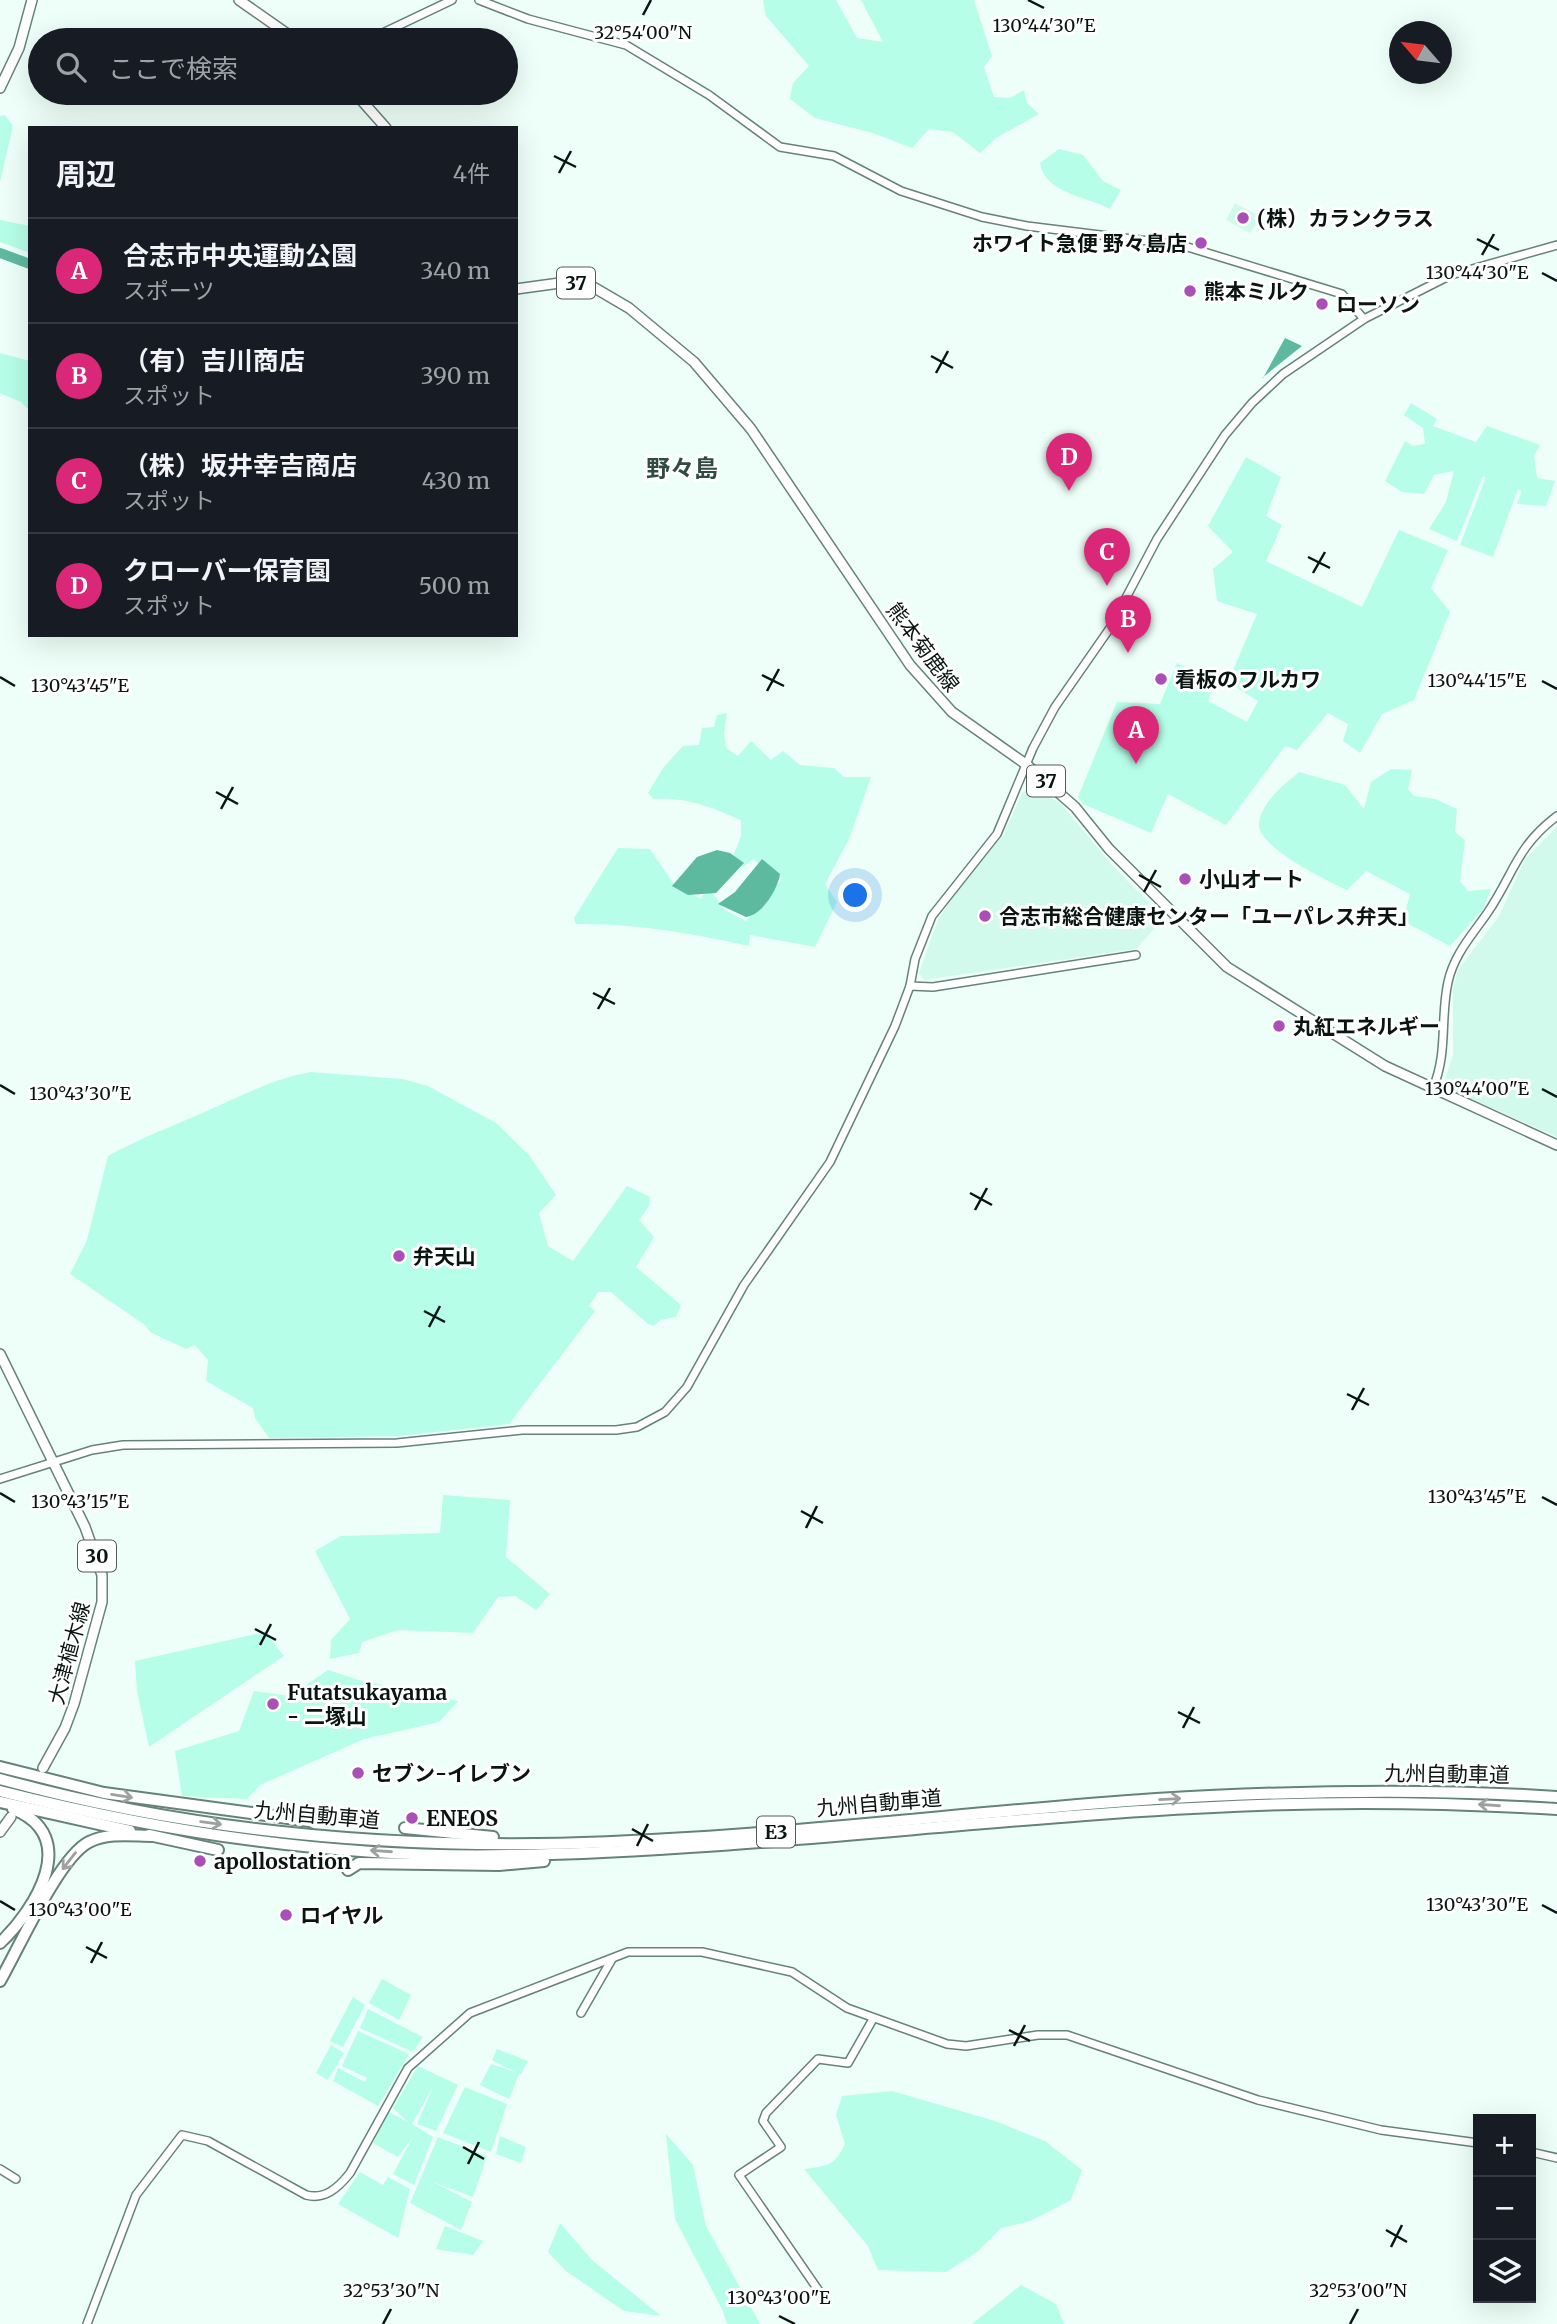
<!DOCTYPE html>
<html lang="ja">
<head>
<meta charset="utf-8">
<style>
  body { margin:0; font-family:Merriweather,"Noto Sans JP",serif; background:#20242c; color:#f1f3f6 }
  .controls { position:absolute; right:21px; bottom:21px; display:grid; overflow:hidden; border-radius:0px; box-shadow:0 7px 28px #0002 }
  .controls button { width:63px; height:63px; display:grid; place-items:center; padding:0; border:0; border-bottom:2px solid #363941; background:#171b24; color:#f1f3f6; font:35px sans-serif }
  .compass { position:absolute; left:1389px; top:21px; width:63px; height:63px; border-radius:50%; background:#171b24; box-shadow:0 7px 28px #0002; rotate:298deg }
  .you { position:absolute; left:856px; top:896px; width:24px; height:24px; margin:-18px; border:5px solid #fff; border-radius:50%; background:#1a73e8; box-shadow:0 0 0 10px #1a73e833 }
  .badge { display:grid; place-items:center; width:46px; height:46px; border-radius:50%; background:#db2777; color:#fff; font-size:23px; font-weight:700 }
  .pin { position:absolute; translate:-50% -58px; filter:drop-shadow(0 2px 4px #0008) }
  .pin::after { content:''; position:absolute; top:37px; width:24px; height:21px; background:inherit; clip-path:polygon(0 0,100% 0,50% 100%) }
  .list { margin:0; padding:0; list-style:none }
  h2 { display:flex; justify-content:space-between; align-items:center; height:91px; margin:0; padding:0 28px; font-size:30px }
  h2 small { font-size:23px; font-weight:400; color:#9ea1a6 }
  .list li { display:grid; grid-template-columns:46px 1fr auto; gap:21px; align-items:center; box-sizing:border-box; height:105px; padding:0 28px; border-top:2px solid #363941 }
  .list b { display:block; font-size:26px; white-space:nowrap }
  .list p { margin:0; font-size:23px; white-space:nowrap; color:#9ea1a6 }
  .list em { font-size:23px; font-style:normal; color:#9ea1a6 }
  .icon { flex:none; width:38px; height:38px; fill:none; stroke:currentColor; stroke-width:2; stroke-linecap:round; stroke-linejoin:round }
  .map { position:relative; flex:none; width:1557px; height:2324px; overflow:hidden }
  .search { position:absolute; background:#171b24; box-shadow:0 7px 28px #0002; left:28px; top:28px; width:490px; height:77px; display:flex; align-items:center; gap:18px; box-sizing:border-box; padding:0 24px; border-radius:38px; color:#9ea1a6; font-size:26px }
  .panel { position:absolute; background:#171b24; box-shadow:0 7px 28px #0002; left:28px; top:126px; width:490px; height:511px; border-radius:0px }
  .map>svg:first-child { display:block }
  .built { fill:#d2faec }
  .green { fill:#b6fee7 }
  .water { fill:#5dba9f }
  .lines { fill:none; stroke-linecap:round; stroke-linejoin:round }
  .river { stroke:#5dba9f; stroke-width:10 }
  .minor-casing { stroke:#668279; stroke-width:10 }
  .major-casing { stroke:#668279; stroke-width:12 }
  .highway-casing { stroke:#668279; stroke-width:14 }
  .minor { stroke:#fff; stroke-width:7 }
  .major { stroke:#fff; stroke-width:9 }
  .highway { stroke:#fff; stroke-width:10 }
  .oneway { stroke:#9da1a0 }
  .ticks { fill:none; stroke:#0a1512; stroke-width:2.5 }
  .poi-dot { fill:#aa4eb8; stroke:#fff; stroke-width:2.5 }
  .labels { text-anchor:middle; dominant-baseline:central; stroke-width:6; stroke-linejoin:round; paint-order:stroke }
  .shield { fill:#fff; stroke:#545b59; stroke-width:2 }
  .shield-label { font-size:19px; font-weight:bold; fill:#0a1512 }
  .poi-label { font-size:21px; font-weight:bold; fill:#0a1512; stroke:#fff; text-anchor:start }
  .street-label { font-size:21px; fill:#0a1512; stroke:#fff }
  .quarter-label { font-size:24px; font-weight:bold; fill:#314b43; stroke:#fff }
  .ticks-label { font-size:18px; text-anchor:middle; fill:#0a1512; stroke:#fff; stroke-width:6; stroke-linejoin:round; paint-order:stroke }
</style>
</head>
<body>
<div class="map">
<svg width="1557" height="2324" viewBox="0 0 1557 2324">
  <rect width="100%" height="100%" fill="#edfff8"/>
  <g class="built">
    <polygon points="1235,203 1261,217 1250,233 1226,220"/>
    <polygon points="1035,785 1062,805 1112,865 1164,918 1136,949 924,980 919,973 938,920 952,898 1004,834 1022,793"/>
    <polygon points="1557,827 1557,1137 1443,1086 1453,1055 1453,989 1458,970 1499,916 1525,859"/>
  </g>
  <g class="green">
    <polygon points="763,0 836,0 857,38 883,42 861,0 974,0 992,56 984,67 994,97 1010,98 1024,90 1027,103 1039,114 996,138 980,153 953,132 929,129 912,148 873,133 815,118 790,99 793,83 809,66 766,16"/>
    <polygon points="5,115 13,126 0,182 0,116"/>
    <path d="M1059,149l24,6 20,26 18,9 -11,19c-22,-12 -66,-16 -70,-46z"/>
    <polygon points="0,220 30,226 30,253 0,242"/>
    <polygon points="0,353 30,361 30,411 21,402 0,393"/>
    <polygon points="1411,403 1437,419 1433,426 1476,442 1487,426 1540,445 1534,456 1537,478 1555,481 1546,506 1517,504 1522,491 1518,489 1493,557 1460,545 1486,477 1483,476 1457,541 1429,529 1446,502 1454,471 1434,475 1424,494 1402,492 1385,481 1405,441 1413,446 1425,444 1423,428 1404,415"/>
    <polygon points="1246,457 1281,477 1266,516 1282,525 1266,561 1362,607 1399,530 1448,550 1431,588 1450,612 1414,700 1382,714 1360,753 1343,741 1348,724 1328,713 1297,750 1285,746 1226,825 1168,794 1151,833 1083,804 1078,797 1117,702 1160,704 1177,663 1210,679 1205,690 1211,693 1208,701 1247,722 1258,701 1228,682 1257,614 1217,601 1213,569 1233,552 1208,526"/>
    <path d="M727,713l-3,20 2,15 12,8 13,-15 20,19 12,-9 17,14 34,3 10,9h27l-22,62 -24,45 12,18 -22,45 -65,-12 -1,11c-57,-13 -115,-23 -173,-22l-2,-6 44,-70 32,1 25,37 26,13 4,-8 7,1 13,18 21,11 36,-42 -29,-20 -10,8 -11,-8 9,-23v-16c-31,-13 -53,-23 -87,-21l-6,-6 15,-25 20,-22 16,-1 3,-17 12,-1 3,-12z"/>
    <path d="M1391,769l21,1 -4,19 6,7 21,3 22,10 -2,23 10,8 -5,41 8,10 23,-2 -8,20 -33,37 -47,-25 7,-27 -44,-23 -19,19c-19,-9 -91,-43 -88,-67 3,-22 25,-38 40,-51l46,13 19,24 7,-27z"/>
    <path d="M311,1072l91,7 26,7 68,37 33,32 27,40 -17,18 9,33 25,15 54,-75 23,11 -1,9 -10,14 15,17 -18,30 45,38 -5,12 -16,3 -6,6 -6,-2 -37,-32h-13l-9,14 6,5 -86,113 -110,12 -130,2 -14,-20 -2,-10 -47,-27 2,-21 -13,-15 -9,4 -36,-17 -5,-7 -75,-51 17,-34 21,-84c36,-20 73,-33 110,-50 32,-14 58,-28 93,-34z"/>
    <polygon points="443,1495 510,1500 506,1557 550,1594 536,1610 515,1596 498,1597 473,1633 398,1630 362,1642 359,1653 330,1659 331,1640 350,1619 315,1551 341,1536 440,1533"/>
    <polygon points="265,1632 284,1656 149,1747 137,1691 135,1661"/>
    <polygon points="328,1670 359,1680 458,1701 439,1722 364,1739 260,1785 247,1799 182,1796 175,1751 239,1731 254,1691 290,1696"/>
    <polygon points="382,1979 411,1995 399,2020 369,2003"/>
    <polygon points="353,1997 365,2005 343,2047 330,2041"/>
    <polygon points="368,2009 423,2037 413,2052 360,2028"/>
    <polygon points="358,2031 409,2054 378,2106 333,2081 338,2068 365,2082 367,2078 342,2066"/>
    <polygon points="331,2045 344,2053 328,2080 316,2073"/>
    <polygon points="497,2049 528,2061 521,2074 519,2074 509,2099 480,2085 491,2064 515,2072 492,2060"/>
    <polygon points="418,2066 458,2085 436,2131 417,2124 434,2085 412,2124 433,2137 414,2185 393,2174 413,2137 398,2157 373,2143 389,2112 408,2122 393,2108"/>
    <polygon points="465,2087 507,2104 491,2152 443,2133"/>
    <path d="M892,2091l103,30 50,20 37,29 -11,30 -41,21 -29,7 -24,24 -31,20 -68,-2 -10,-24 -64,-77c23,-3 31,-3 41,-25l-9,-29 6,-19z"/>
    <polygon points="666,2134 693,2165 706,2226 760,2324 727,2324 722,2309 675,2219"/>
    <polygon points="500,2136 526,2147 521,2163 496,2154"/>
    <polygon points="438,2137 487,2156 473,2197 433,2182 472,2202 461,2230 410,2203"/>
    <polygon points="360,2172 383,2185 388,2177 410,2189 398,2238 338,2204"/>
    <polygon points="560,2223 592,2260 661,2316 624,2311 566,2271 548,2252"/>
    <polygon points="445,2226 483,2241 473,2255 436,2249"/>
    <polygon points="1021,2285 1056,2304 1064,2324 972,2324"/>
  </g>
  <g class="water">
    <polygon points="1285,338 1302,346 1262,378 1263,378"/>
    <polygon points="717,850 730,853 744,863 716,893 688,895 672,886 697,857"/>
    <path d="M762,859l18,15c-2,15 -18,41 -34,43l-28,-13 17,-12z"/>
  </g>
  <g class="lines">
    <polyline class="river" points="0,253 30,264"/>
    <defs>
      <g id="minor">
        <polyline points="479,0 528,19 626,45 709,95 780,147 834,156 901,191 982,217 1027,226 1181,245 1342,294 1364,319"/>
        <polyline points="368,40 452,0"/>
        <polyline points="910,986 933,987 1136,955"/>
        <path d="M1433,1088c15,-36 7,-69 15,-106 6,-28 25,-48 40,-70 26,-39 29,-66 69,-96"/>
        <polyline points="0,1479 92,1450 123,1445 397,1443 522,1430 616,1430 637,1427 665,1412 687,1387 744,1285 830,1162 895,1026 910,986 915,959 932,916 997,834 1033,748 1055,707 1110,628 1157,539 1225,435 1252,403 1283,374 1364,319 1451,275 1557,245"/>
        <polyline points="581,2013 612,1959"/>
        <polyline points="1531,2152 1557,2158"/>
        <polyline points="0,2169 16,2179"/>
        <polyline points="821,2294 739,2175 781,2147 763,2121 766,2113 818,2059 848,2063 873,2019"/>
        <path d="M87,2324l49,-129 46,-60 26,6 98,54c19,5 32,-7 44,-22l58,-105 62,-55 158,-61h74l90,20 55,36 100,36 19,2 72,-11h29l191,65 123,30 97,13"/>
      </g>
      <g id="major">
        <polyline points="239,0 296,40"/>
        <polyline points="0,88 19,48 32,0"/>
        <polyline points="355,93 386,128"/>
        <polyline points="516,289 567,282 588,284 629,308 694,362 751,429 910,665 952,712 1027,765 1075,807 1109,849 1227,967 1385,1066 1557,1145"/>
        <polyline points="0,1354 85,1527 102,1575 102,1602 74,1704 65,1728 43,1768"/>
        <polyline points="0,1832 11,1817"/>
      </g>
      <g id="highway">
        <polyline points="0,1767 104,1793 310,1821"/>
        <path d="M0,1779c174,48 357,67 537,65 207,-3 413,-31 619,-45 134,-8 268,-11 401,-2"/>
        <path d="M0,1791c166,42 341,68 513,64 250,-5 497,-41 745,-50 100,-4 199,-2 299,4"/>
        <polyline points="0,1802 130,1831"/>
        <polyline points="405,1828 493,1837"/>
        <polyline points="149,1835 218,1850"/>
        <polyline points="348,1870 359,1863 499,1865 544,1861"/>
        <path d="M0,1943c35,-33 82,-107 13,-134"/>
        <path d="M0,1981c19,-33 59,-124 89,-139 20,-10 43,-6 64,-6"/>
      </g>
    </defs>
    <use href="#minor" class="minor-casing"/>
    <use href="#major" class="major-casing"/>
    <use href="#highway" class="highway-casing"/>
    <use href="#minor" class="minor"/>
    <use href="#major" class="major"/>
    <use href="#highway" class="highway"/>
  </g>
  <defs><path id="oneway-shaft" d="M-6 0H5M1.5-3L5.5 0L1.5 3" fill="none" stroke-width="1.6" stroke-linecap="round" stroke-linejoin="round" transform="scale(1.75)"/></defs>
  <g class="oneway">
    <use href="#oneway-shaft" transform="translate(122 1796) rotate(9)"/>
    <use href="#oneway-shaft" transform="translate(1170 1799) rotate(-3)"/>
    <use href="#oneway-shaft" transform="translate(1489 1805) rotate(-176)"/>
    <use href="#oneway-shaft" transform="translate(211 1823) rotate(8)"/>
    <use href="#oneway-shaft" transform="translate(381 1851) rotate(-176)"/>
    <use href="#oneway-shaft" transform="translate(69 1861) rotate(128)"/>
  </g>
  <path class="ticks" d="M1028,0l16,8M643,15l8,-15M554,156l22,11M559,173l12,-22M1477,239l22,11M1482,255l12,-21M1542,273l15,8M931,356l22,12M936,373l12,-22M1308,557l22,11M1313,573l12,-21M762,675l22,11M0,677l15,9M1542,681l15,8M767,691l12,-22M216,792l22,12M221,809l12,-22M1139,875l22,12M1144,892l12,-22M593,993l22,11M598,1009l12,-21M0,1085l15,9M1542,1089l15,8M970,1193l22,12M975,1210l12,-22M424,1311l21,11M429,1327l11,-21M1347,1394l22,11M1352,1410l12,-22M0,1493l15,9M1542,1497l15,8M801,1511l22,12M806,1528l11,-22M255,1629l21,11M260,1645l11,-21M1178,1712l22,11M1183,1728l11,-21M632,1829l21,12M637,1846l11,-22M0,1901l15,9M1542,1905l15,8M86,1947l21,11M91,1963l11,-21M1009,2030l21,11M1014,2046l11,-21M463,2147l21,12M468,2164l11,-22M1386,2230l21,12M1391,2247l11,-22M779,2316l16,8M383,2324l8,-15M1350,2324l8,-15"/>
  <g class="poi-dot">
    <circle cx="1243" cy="218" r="7"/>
    <circle cx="1201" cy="243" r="7"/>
    <circle cx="1190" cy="291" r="7"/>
    <circle cx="1322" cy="304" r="7"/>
    <circle cx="1161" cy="679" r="7"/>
    <circle cx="1185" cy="879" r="7"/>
    <circle cx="985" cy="916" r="7"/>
    <circle cx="1279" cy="1026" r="7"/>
    <circle cx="399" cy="1256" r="7"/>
    <circle cx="273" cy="1704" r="7"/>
    <circle cx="358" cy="1773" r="7"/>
    <circle cx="412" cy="1818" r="7"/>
    <circle cx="200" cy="1861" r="7"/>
    <circle cx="286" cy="1915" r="7"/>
  </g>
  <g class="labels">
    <g class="shield">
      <rect x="557" y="267.5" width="38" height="31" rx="5"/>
      <rect x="1027" y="765.5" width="38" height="31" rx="5"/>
      <rect x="78" y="1540.5" width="38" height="31" rx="5"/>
      <rect x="757" y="1816.5" width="38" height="31" rx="5"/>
    </g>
    <g class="shield-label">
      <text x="576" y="283">37</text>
      <text x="1046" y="781">37</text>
      <text x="97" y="1556">30</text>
      <text x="776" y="1832">E3</text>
    </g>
    <g class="poi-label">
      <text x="1257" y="218">(株）カランクラス</text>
      <text x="1187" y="243" text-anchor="end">ホワイト急便 野々島店</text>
      <text x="1204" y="291">熊本ミルク</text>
      <text x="1336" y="304">ローソン</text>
      <text x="1175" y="679">看板のフルカワ</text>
      <text x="1199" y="879">小山オート</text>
      <text x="999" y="916">合志市総合健康センター「ユーパレス弁天」</text>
      <text x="1293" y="1026">丸紅エネルギー</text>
      <text x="413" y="1256">弁天山</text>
      <text x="287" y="1692">Futatsukayama<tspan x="287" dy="24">- 二塚山</tspan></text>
      <text x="372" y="1773">セブン-イレブン</text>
      <text x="426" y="1818">ENEOS</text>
      <text x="214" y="1861">apollostation</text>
      <text x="300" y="1915">ロイヤル</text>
    </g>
    <g class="street-label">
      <text transform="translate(923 647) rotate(53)">熊本菊鹿線</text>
      <text transform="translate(69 1653) rotate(-75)">大津植木線</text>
      <text transform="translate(1447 1774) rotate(1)">九州自動車道</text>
      <text transform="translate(879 1803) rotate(-5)">九州自動車道</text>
      <text transform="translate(317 1815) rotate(5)">九州自動車道</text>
    </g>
    <g class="quarter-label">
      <text x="682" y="468">野々島</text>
    </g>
  </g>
  <g class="ticks-label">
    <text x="1044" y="32">130°44'30"E</text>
    <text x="643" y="39">32°54'00"N</text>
    <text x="1477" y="279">130°44'30"E</text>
    <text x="1477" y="687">130°44'15"E</text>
    <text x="80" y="692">130°43'45"E</text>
    <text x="1477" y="1095">130°44'00"E</text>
    <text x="80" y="1100">130°43'30"E</text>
    <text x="1477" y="1503">130°43'45"E</text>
    <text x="80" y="1508">130°43'15"E</text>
    <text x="1477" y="1911">130°43'30"E</text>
    <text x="80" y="1916">130°43'00"E</text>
    <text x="391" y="2297">32°53'30"N</text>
    <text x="1358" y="2297">32°53'00"N</text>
    <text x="779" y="2304">130°43'00"E</text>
  </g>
</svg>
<div class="controls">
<button>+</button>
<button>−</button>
<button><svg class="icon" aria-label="layers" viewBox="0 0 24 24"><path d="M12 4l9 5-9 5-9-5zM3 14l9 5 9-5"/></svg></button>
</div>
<svg class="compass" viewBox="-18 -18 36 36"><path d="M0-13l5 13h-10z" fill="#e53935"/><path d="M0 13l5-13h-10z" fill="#9ea1a6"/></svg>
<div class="you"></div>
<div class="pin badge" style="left:1136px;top:764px">A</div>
<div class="pin badge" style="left:1128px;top:653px">B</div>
<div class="pin badge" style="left:1107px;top:586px">C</div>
<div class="pin badge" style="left:1069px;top:491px">D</div>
<div class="search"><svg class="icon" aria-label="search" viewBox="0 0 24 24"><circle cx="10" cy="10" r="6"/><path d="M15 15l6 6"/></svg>ここで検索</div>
<section class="panel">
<h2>周辺<small>4件</small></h2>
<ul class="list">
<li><span class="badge">A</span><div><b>合志市中央運動公園</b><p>スポーツ</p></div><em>340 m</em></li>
<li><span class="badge">B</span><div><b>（有）吉川商店</b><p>スポット</p></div><em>390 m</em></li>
<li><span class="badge">C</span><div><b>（株）坂井幸吉商店</b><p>スポット</p></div><em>430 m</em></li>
<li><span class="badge">D</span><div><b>クローバー保育園</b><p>スポット</p></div><em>500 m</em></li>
</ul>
</section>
</div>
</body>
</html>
